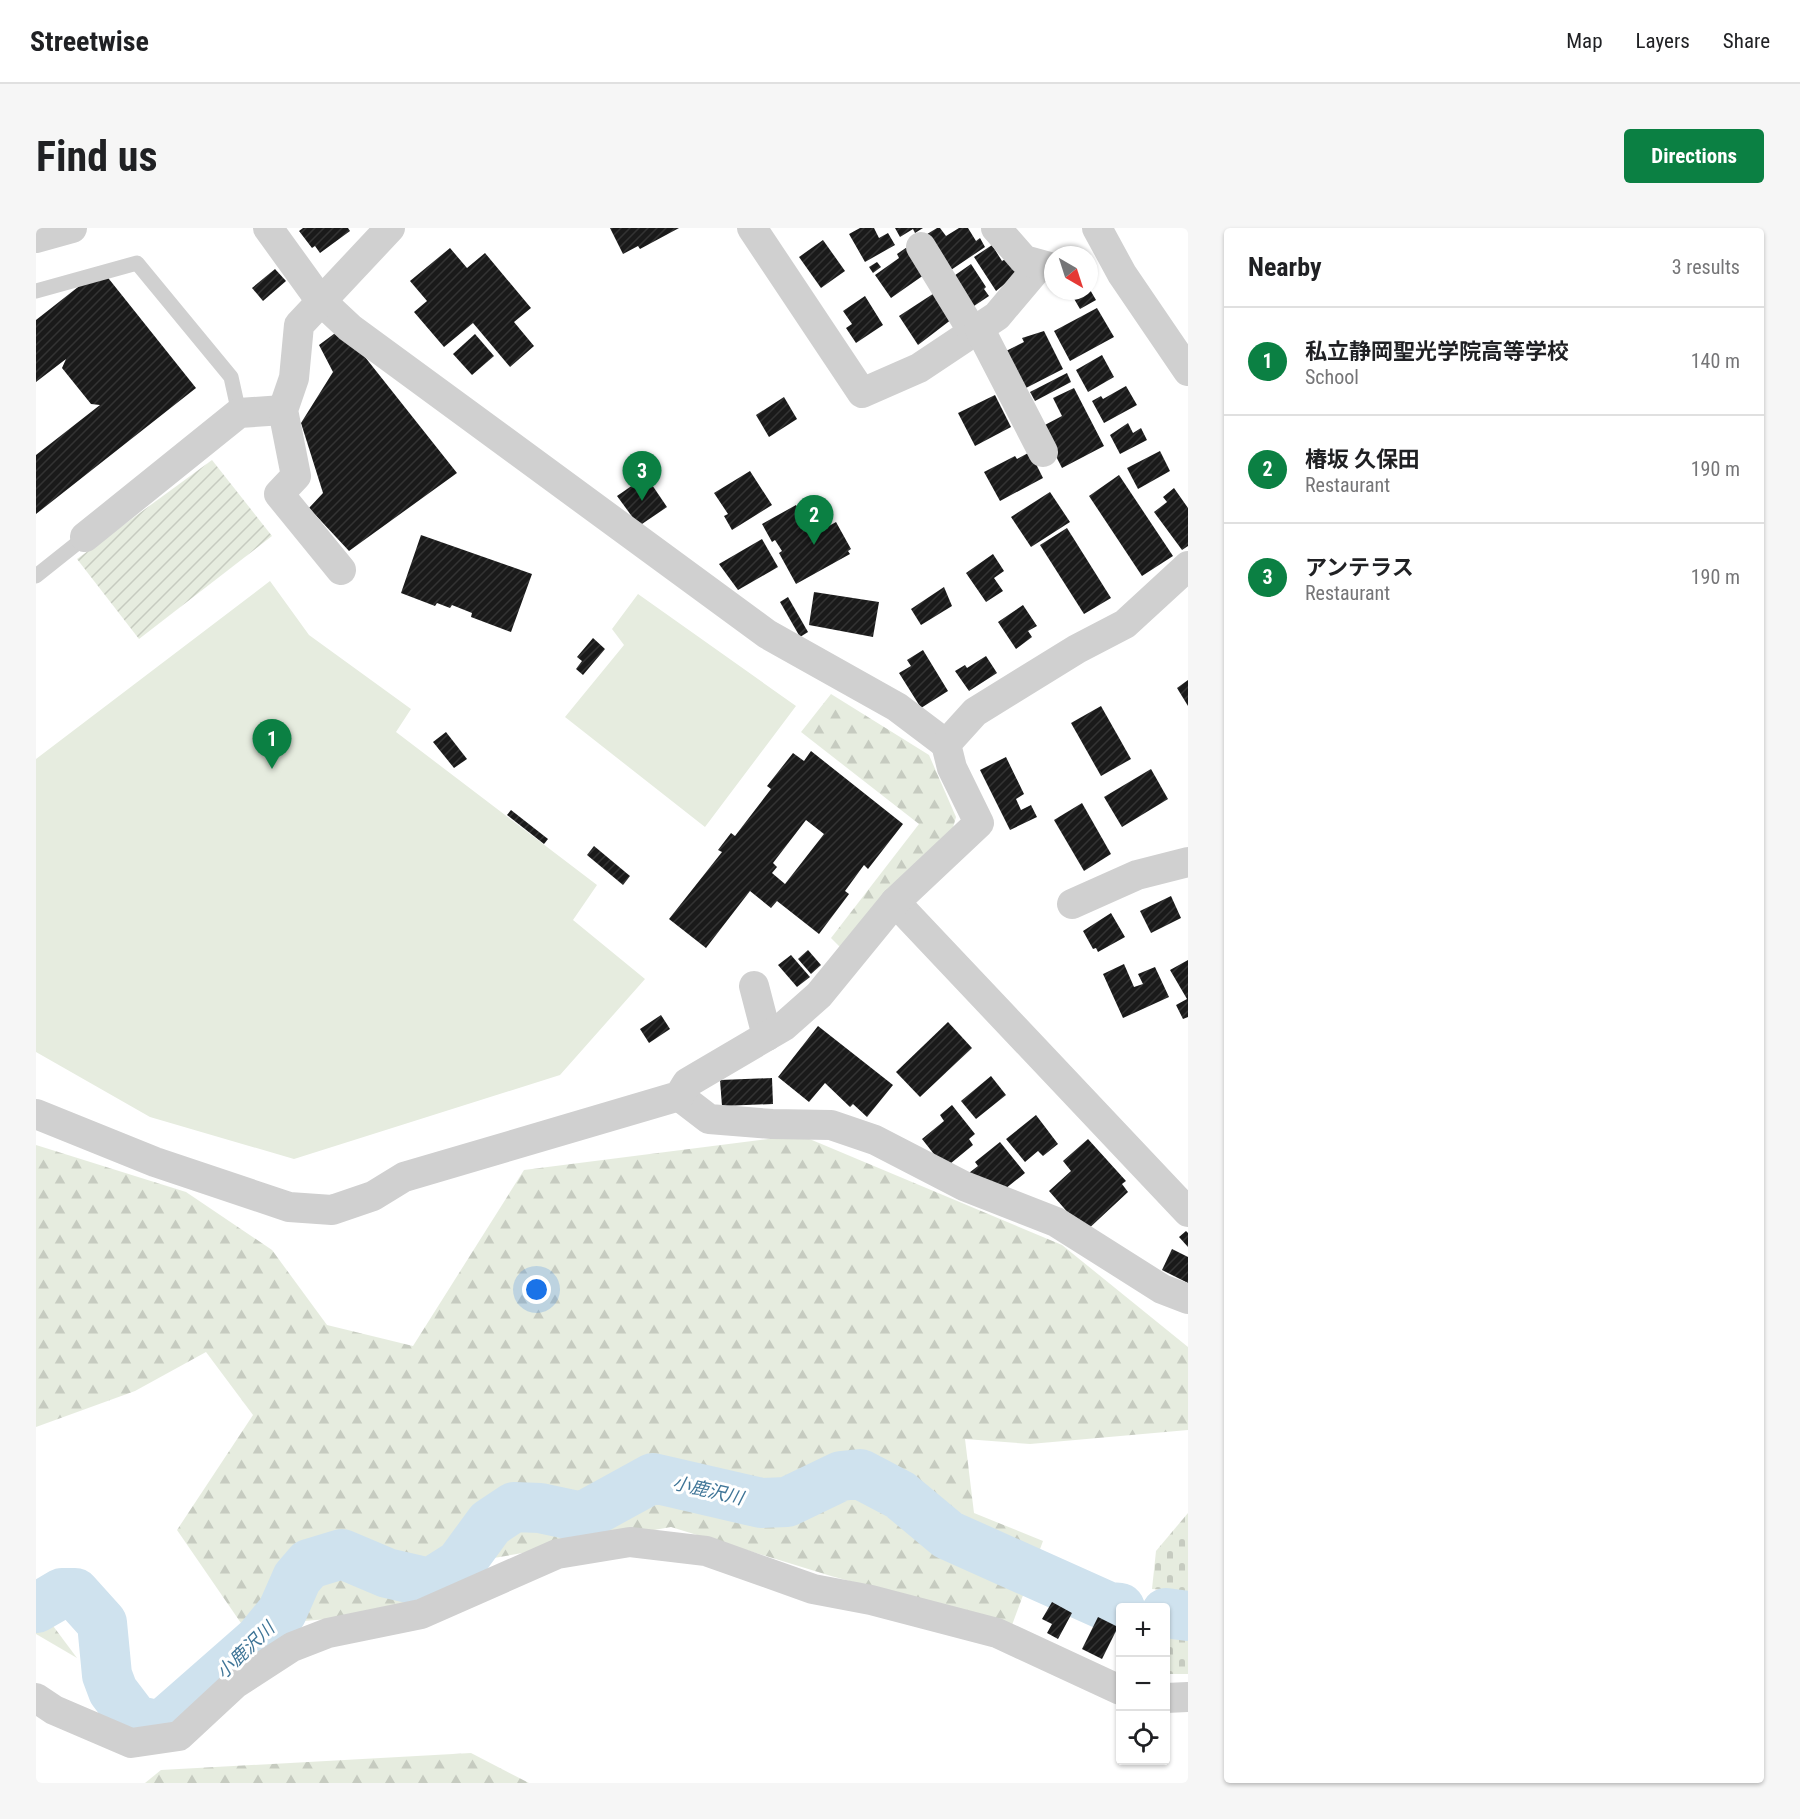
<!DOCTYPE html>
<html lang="en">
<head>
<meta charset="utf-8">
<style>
  body { margin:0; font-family:"Roboto Condensed","Noto Sans JP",sans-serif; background:#f6f6f6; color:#202124 }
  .controls { position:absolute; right:18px; bottom:18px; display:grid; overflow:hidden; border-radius:6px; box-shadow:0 2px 4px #0004 }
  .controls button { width:54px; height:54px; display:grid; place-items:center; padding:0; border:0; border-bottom:2px solid #e0e0e0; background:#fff; color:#202124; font:30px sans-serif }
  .compass { position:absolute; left:1008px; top:18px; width:54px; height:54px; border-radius:50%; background:#fff; box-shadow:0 2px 4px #0004; rotate:141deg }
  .you { position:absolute; left:501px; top:1062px; width:21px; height:21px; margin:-15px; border:4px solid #fff; border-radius:50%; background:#1a73e8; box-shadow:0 0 0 9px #1a73e833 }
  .badge { display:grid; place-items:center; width:39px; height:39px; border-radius:50%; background:#0b8043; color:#fff; font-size:20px; font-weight:700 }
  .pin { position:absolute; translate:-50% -50px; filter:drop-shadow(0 2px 3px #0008) }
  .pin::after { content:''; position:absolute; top:32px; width:21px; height:18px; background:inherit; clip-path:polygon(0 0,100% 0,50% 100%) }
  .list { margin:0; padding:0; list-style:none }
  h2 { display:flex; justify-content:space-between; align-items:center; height:78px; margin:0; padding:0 24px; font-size:26px }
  h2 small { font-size:20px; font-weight:400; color:#757577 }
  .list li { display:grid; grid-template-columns:39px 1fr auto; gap:18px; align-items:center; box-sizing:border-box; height:108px; padding:0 24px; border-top:2px solid #e0e0e0 }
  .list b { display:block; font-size:22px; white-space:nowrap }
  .list p { margin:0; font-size:20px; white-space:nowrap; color:#757577 }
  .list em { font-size:20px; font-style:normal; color:#757577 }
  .icon { flex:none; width:33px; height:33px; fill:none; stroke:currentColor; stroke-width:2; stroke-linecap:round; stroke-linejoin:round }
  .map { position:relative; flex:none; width:1152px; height:1555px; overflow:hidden; border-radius:6px }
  header { display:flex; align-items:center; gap:36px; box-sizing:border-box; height:84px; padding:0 30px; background:#fff; border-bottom:2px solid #e0e0e0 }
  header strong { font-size:28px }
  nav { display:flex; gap:33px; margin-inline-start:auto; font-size:21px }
  .intro { display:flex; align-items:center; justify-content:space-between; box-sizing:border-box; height:144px; padding:0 36px }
  h1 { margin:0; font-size:42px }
  .button { padding:15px 27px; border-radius:6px; background:#0b8043; color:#fff; font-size:21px; font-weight:700 }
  main { display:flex; gap:36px; padding:0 36px }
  aside { flex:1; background:#fff; border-radius:6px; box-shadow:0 2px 4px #0004 }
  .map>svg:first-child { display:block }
  .forest { fill:url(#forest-firs) }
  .cemetery { fill:url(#cemetery-stones) }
  .garden { fill:url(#garden-furrows) }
  .pitch { fill:#e6ecdf }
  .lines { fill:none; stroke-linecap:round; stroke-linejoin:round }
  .river { stroke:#cfe2ee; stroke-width:50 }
  .building { fill:url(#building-hatch); fill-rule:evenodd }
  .lane { stroke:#d0d0d0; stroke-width:15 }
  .street { stroke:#d0d0d0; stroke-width:30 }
  .labels { text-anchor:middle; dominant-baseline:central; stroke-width:6; stroke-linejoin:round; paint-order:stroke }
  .water-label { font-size:18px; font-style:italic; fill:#3f7597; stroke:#fff }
</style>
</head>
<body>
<header>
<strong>Streetwise</strong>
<nav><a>Map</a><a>Layers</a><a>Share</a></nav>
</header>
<div class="intro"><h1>Find us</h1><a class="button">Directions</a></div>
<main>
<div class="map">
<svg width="1152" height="1555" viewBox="0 0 1152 1555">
  <defs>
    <pattern id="forest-firs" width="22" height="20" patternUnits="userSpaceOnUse" patternTransform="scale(1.5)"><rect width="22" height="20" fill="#e6ecdf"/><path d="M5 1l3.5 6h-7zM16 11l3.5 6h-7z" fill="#c6cbc0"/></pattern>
    <pattern id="cemetery-stones" width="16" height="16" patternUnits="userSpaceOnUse" patternTransform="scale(1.5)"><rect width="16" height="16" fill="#e6ecdf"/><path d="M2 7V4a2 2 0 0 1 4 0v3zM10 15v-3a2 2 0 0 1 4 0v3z" fill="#c6cbc0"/></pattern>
    <pattern id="garden-furrows" width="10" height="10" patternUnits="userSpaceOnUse" patternTransform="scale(1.5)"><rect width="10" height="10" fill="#e6ecdf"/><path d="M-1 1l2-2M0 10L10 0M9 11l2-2" fill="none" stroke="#c6cbc0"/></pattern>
    <pattern id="building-hatch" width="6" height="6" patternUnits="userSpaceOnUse" patternTransform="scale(1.5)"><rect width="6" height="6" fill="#1a1a1a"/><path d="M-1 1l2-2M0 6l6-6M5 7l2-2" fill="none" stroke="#333"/></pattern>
  </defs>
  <rect width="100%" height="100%" fill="#fff"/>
  <g class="forest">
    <polygon points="795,466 893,527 920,589 915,607 805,720 795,710 883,596 765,504"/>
    <polygon points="764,907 1026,1017 1152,1119 1152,1202 994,1216 929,1211 938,1285 1007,1313 976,1397 795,1348 635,1299 452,1331 371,1375 305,1390 207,1398 141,1302 217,1187 170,1124 99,1163 0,1199 0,917 150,964 236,1022 291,1097 377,1118 488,942"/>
    <polygon points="0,1375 41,1430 0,1406"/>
    <polygon points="435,1525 493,1555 109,1555 125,1542"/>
  </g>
  <g class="cemetery">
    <polygon points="1152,1285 1152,1364 1116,1361 1120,1323"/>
    <polygon points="1130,1391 1152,1394 1152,1446 1130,1446"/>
  </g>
  <polygon class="garden" points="176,232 236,308 103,411 41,331"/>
  <g class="pitch">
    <polygon points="234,353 273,407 375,481 360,504 561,657 537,692 609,751 524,847 258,931 114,889 0,824 0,531"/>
    <polygon points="602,366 760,478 669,599 529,489 588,417 576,401"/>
  </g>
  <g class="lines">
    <g class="river">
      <polyline points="0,1380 26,1365 39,1365 66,1395 71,1447 77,1463 99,1492 125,1498 223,1412 246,1384 261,1350 273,1336 306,1326 351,1345 394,1355 424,1336 454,1295 478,1279 504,1280 546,1289 617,1250 725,1275 751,1274 805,1248 824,1246 864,1267 912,1307 1073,1379 1084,1380"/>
      <polyline points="1130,1385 1152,1388"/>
    </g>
  </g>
  <g class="building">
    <polygon points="267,0 312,0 314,3 284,25 279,18 276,20 263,3"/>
    <polygon points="574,0 643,0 604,21 602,18 587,26"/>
    <polygon points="824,0 838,0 843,10 852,5 859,17 829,34 813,6"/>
    <polygon points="859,0 887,0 879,5 877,1 864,9"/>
    <polygon points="901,0 904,0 910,8 923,0 932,0 940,13 944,10 949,19 912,44 888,8"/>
    <polygon points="787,12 809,43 785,60 763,29"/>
    <polygon points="877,15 895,42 855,70 839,47 863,30 861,26"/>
    <polygon points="956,17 966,33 971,30 981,46 960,63 938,29"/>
    <polygon points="414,20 431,40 449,25 495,80 478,94 498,118 474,139 437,95 408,119 378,84 391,73 374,53"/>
    <polygon points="841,34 845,39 837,45 833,39"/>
    <polygon points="935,36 950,59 948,61 953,68 935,80 915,50"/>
    <polygon points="65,41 160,160 0,286 0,227 64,177 55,176 26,140 30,131 0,154 0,92"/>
    <polygon points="239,41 250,53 227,73 216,60"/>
    <polygon points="1053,60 1060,72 1044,81 1037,69 1053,63"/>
    <polygon points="903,62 920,88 882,117 863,88"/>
    <polygon points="829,68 847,97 820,115 810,100 816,96 807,83"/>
    <polygon points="1061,80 1078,109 1034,133 1018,103"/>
    <polygon points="306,100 421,245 313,323 273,280 287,265 265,195 297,144 283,117"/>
    <polygon points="1008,103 1027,141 988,161 970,123 988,114 986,110"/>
    <polygon points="439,106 458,128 436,147 417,126"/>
    <polygon points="1066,127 1078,149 1052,164 1040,142"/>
    <polygon points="1031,145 1035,154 999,173 994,164"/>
    <polygon points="1090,158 1101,177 1068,195 1056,173 1065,168 1067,171"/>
    <polygon points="1038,160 1068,218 1026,240 1005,199 1026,188 1017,170"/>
    <polygon points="959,167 975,199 939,218 922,185"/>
    <polygon points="748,169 761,191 733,209 720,187"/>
    <polygon points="1092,195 1097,205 1105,200 1111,212 1084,226 1074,207"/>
    <polygon points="1124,223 1134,243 1102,261 1091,240"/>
    <polygon points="994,224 1007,250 964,273 948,244 979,228 981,231"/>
    <polygon points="714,243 736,277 696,302 688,288 692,286 678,265"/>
    <polygon points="1083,247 1137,328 1106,348 1053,268"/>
    <polygon points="610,248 631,279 603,298 581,268"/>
    <polygon points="1138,260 1152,280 1152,318 1146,322 1118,284 1131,274 1127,269"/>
    <polygon points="1014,264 1034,294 995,319 975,289"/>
    <polygon points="760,277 777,307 800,294 815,321 812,323 814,326 760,356 743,325 746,323 739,312 736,314 726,296"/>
    <polygon points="1031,300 1075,370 1048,386 1004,317"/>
    <polygon points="385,307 496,346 475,404 435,389 436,385 416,377 414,380 401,375 399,378 365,365"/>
    <polygon points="726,311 742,339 702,362 683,336"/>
    <polygon points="957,326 968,343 958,350 967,363 950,374 930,345"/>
    <polygon points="908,359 916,378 885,397 875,381"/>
    <polygon points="778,364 843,374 837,409 773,397"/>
    <polygon points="752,369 772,404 764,409 744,374"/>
    <polygon points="987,377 1001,398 992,403 996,409 980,421 962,394"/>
    <polygon points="557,410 569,421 547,447 540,441 546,433 541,429"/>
    <polygon points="887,422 912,463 885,480 863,445 875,438 871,432"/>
    <polygon points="950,428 961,445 933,463 919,443 929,437 931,440"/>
    <polygon points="1152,452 1152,478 1141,460"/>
    <polygon points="1065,478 1095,531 1065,548 1035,495"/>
    <polygon points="410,504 431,531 418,540 397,514"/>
    <path d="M775,523l92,73 -35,45 -4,-4 -19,26 4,3 -30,40 -42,-33 -6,7 -21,-17 -44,57 -37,-29 53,-67 -4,-2 13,-17 4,3 36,-47 -4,-3 26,-33 11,8zM770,592l18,14 -39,50 -13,-11 5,-6 -4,-4z"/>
    <polygon points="970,529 988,566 980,571 985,582 995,577 1001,589 974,602 944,542"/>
    <polygon points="1115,541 1132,571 1086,599 1068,569"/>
    <polygon points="1046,575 1075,626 1048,643 1018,592"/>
    <polygon points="475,582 512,611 508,616 471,587"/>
    <polygon points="558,618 594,648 587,657 551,627"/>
    <polygon points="1135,668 1145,690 1115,705 1104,683"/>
    <polygon points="1075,685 1089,709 1062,724 1060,720 1057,721 1047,703"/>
    <polygon points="772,722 785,737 775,746 762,731"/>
    <polygon points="755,727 774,749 761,759 742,737"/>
    <polygon points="1152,732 1152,789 1147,791 1140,777 1151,771 1134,742"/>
    <polygon points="1088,736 1098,759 1107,756 1102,746 1119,739 1133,769 1087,790 1067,746"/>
    <polygon points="625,787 634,801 613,815 604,801"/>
    <polygon points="912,794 936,820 884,869 860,844"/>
    <polygon points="782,798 857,857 831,889 817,876 814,879 789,855 773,874 742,849"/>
    <polygon points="955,848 970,867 940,891 925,873"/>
    <polygon points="736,850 737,876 686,878 684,852"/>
    <polygon points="916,877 939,906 933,911 937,917 909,940 886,911 908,893 904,887"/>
    <polygon points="1000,887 1022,916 1007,928 1002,923 989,934 970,911"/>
    <polygon points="1052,911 1090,953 1086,956 1092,964 1049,1004 1013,963 1035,943 1027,933"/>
    <polygon points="964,914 989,945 964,965 929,948 942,938 939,934"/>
    <polygon points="1150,1003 1152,1005 1152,1019 1143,1009"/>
    <polygon points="1136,1021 1152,1029 1152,1055 1126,1042"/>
    <polygon points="1016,1374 1036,1385 1022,1411 1011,1405 1016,1396 1006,1391"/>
    <polygon points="1062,1389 1082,1399 1066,1431 1046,1421"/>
  </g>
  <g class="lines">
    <g class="lane">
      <polyline points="0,63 101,35 195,149 203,185"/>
      <polyline points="0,348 49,309"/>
    </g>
    <g class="street">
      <polyline points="232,0 284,72 314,100 731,406 861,479 910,516"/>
      <polyline points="716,0 826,165 883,140 961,88 1004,37"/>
      <polyline points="960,0 988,32 1017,40"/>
      <polyline points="1061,0 1086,46 1152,143"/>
      <polyline points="0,10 36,0"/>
      <polyline points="885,19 937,104"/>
      <polyline points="943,100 1007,224"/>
      <polyline points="49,309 203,185 247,182"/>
      <polyline points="305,342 243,266 260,248 247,182 258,150 263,97 354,0"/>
      <polyline points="859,674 1152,984"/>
      <polyline points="1036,676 1101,647 1152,634"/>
      <polyline points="718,758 731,808"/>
      <polyline points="643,868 673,891 736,896 795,897 839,912 928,958 1020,994 1126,1061 1152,1071"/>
      <polyline points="0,886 119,934 253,979 296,982 337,968 368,949 643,868 651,855 748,798 783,767 859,674 943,595 916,540 910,516 939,484 1041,421 1089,396 1152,338"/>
      <polyline points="0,1470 18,1482 95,1515 143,1508 199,1456 256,1419 292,1405 385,1386 521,1326 594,1314 670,1323 777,1361 835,1372 961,1405 1084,1462"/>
      <polyline points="1130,1470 1152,1469"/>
    </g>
  </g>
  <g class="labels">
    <g class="water-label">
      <text transform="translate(672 1262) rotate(13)">小鹿沢川</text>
      <text transform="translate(209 1422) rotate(-44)">小鹿沢川</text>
    </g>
  </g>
</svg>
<div class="controls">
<button>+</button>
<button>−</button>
<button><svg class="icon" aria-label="locate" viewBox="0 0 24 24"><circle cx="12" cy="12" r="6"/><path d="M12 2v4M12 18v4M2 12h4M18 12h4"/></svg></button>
</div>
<svg class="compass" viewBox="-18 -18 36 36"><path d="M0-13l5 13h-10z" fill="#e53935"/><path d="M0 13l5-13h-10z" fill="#757577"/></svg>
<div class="you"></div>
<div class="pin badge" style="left:236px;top:541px">1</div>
<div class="pin badge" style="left:778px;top:317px">2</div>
<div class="pin badge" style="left:606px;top:273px">3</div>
</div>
<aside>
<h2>Nearby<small>3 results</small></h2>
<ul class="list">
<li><span class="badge">1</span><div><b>私立静岡聖光学院高等学校</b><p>School</p></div><em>140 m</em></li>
<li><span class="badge">2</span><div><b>椿坂 久保田</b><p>Restaurant</p></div><em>190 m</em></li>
<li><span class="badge">3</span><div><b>アンテラス</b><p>Restaurant</p></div><em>190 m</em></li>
</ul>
</aside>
</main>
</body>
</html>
